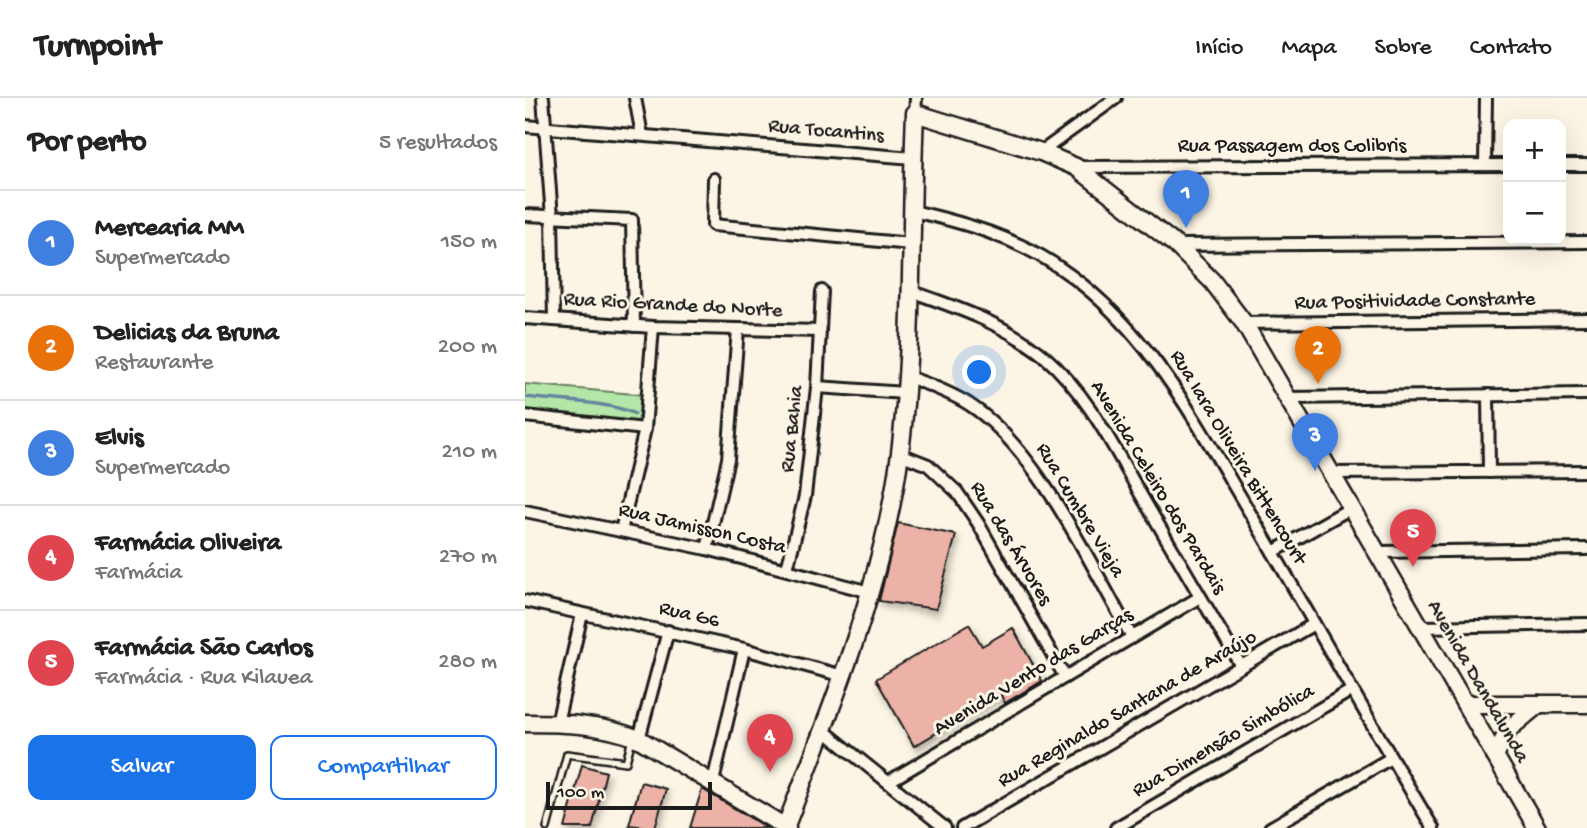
<!DOCTYPE html>
<html lang="pt">
<head>
<meta charset="utf-8">
<style>
  body { margin:0; font-family:"Gochi Hand",sans-serif; background:#f2f2f2; color:#222 }
  .controls { position:absolute; right:21px; top:21px; display:grid; overflow:hidden; border-radius:14px; box-shadow:0 7px 28px #0002 }
  .controls button { width:63px; height:63px; display:grid; place-items:center; padding:0; border:0; border-bottom:2px solid #e0e0e0; background:#fff; color:#222; font:35px sans-serif }
  .scale { position:absolute; left:21px; bottom:18px; width:166px; box-sizing:border-box; padding-left:7px; border:4px solid #1c1c1c; border-top:0; font-size:19px; line-height:24px; white-space:nowrap; color:#1c1c1c; -webkit-text-stroke:5px #fcf5e5; paint-order:stroke }
  .you { position:absolute; left:455px; top:275px; width:24px; height:24px; margin:-18px; border:5px solid #fff; border-radius:50%; background:#1a73e8; box-shadow:0 0 0 10px #1a73e833 }
  .badge { display:grid; place-items:center; width:46px; height:46px; border-radius:50%; background:#1a73e8; color:#fff; font-size:23px; font-weight:700 }
  .pin { position:absolute; translate:-50% -58px; filter:drop-shadow(0 2px 4px #0008) }
  .pin::after { content:''; position:absolute; top:37px; width:24px; height:21px; background:inherit; clip-path:polygon(0 0,100% 0,50% 100%) }
  .list { margin:0; padding:0; list-style:none }
  h2 { display:flex; justify-content:space-between; align-items:center; height:91px; margin:0; padding:0 28px; font-size:30px }
  h2 small { font-size:23px; font-weight:400; color:#767676 }
  .list li { display:grid; grid-template-columns:46px 1fr auto; gap:21px; align-items:center; box-sizing:border-box; height:105px; padding:0 28px; border-top:2px solid #e0e0e0 }
  .list b { display:block; font-size:26px; white-space:nowrap }
  .list p { margin:0; font-size:23px; white-space:nowrap; color:#767676 }
  .list em { font-size:23px; font-style:normal; color:#767676 }
  .actions { display:flex; gap:14px; padding:21px 28px }
  .actions a { flex:1; padding:16px 0; border:2px solid #1a73e8; border-radius:14px; text-align:center; font-size:24px; color:#1a73e8 }
  .actions .main { background:#1a73e8; color:#fff }
  .map { position:relative; flex:none; width:1062px; height:730px; overflow:hidden }
  header { display:flex; align-items:center; gap:42px; box-sizing:border-box; height:98px; padding:0 35px; background:#fff; border-bottom:2px solid #e0e0e0 }
  header strong { font-size:33px }
  nav { display:flex; gap:38px; margin-inline-start:auto; font-size:24px }
  main { display:flex }
  aside { flex:1; background:#fff }
  .map>svg:first-child { display:block }
  .green { fill:#b4e7a7; stroke:#688262; stroke-width:2 }
  .lines { fill:none; stroke-linecap:round; stroke-linejoin:round }
  .stream { stroke:#66859e; stroke-width:3.5 }
  .building { fill:#ecb2a7; stroke:#1c1c1c; stroke-width:2; filter:url(#shadow) }
  .lane-casing { stroke:#1c1c1c; stroke-width:10 }
  .street-casing { stroke:#1c1c1c; stroke-width:16 }
  .secondary-casing { stroke:#1c1c1c; stroke-width:21 }
  .lane { stroke:#fcf5e5; stroke-width:5 }
  .street { stroke:#fcf5e5; stroke-width:10 }
  .secondary { stroke:#fcf5e5; stroke-width:16 }
  .labels { text-anchor:middle; dominant-baseline:central; stroke-width:6; stroke-linejoin:round; paint-order:stroke }
  .street-label { font-size:21px; fill:#1c1c1c; stroke:#fcf5e5 }
</style>
</head>
<body>
<header>
<strong>Turnpoint</strong>
<nav><a>Início</a><a>Mapa</a><a>Sobre</a><a>Contato</a></nav>
</header>
<main>
<aside>
<h2>Por perto<small>5 resultados</small></h2>
<ul class="list">
<li><span class="badge" style="background:#3f7fe0">1</span><div><b>Mercearia MM</b><p>Supermercado</p></div><em>150 m</em></li>
<li><span class="badge" style="background:#e8710a">2</span><div><b>Delicias da Bruna</b><p>Restaurante</p></div><em>200 m</em></li>
<li><span class="badge" style="background:#3f7fe0">3</span><div><b>Elvis</b><p>Supermercado</p></div><em>210 m</em></li>
<li><span class="badge" style="background:#e0444e">4</span><div><b>Farmácia Oliveira</b><p>Farmácia</p></div><em>270 m</em></li>
<li><span class="badge" style="background:#e0444e">5</span><div><b>Farmácia São Carlos</b><p>Farmácia · Rua Kilauea</p></div><em>280 m</em></li>
</ul>
<div class="actions"><a class="main">Salvar</a><a>Compartilhar</a></div>
</aside>
<div class="map">
<svg width="1062" height="730" viewBox="0 0 1062 730">
  <defs>
    <filter id="shadow"><feDropShadow dx="3" dy="5" stdDeviation="3.5" flood-color="#0004"/></filter>
  </defs>
  <rect width="100%" height="100%" fill="#fcf5e5"/>
  <filter id="ink" filterUnits="userSpaceOnUse"><feTurbulence type="fractalNoise" baseFrequency=".0143" numOctaves="2"/><feDisplacementMap in="SourceGraphic" scale="14" xChannelSelector="R" yChannelSelector="G"/><feConvolveMatrix kernelMatrix="1 2 1 2 8 2 1 2 1" color-interpolation-filters="sRGB"/></filter>
  <g filter="url(#ink)">
    <polygon class="green" points="0,286 119,297 116,325 0,312"/>
    <g class="lines">
      <path class="stream" d="M0,299c31,4 84,4 110,17"/>
    </g>
    <g class="building">
      <polygon points="373,425 431,437 411,511 354,503"/>
      <polygon points="444,526 457,548 488,530 517,583 480,605 476,597 389,648 351,581"/>
      <polygon points="57,667 81,674 67,730 40,730"/>
      <polygon points="116,684 141,691 130,730 104,727"/>
      <polygon points="177,691 242,730 165,730"/>
    </g>
    <g class="lines">
      <defs>
        <polyline id="lane" points="22,730 42,656 101,664 107,641"/>
        <g id="street">
          <polyline points="18,0 27,119 29,222"/>
          <polyline points="110,0 117,37"/>
          <polyline points="390,15 391,0"/>
          <polyline points="0,28 388,60"/>
          <polyline points="516,54 591,0"/>
          <polyline points="960,67 961,0"/>
          <polyline points="1036,67 1062,67"/>
          <polyline points="552,69 983,67"/>
          <polyline points="189,81 188,127 386,146"/>
          <path d="M388,113c52,12 102,26 147,57 87,59 135,152 187,240 63,106 122,214 186,320"/>
          <polyline points="0,117 107,122 109,228"/>
          <polyline points="651,147 1062,144"/>
          <path d="M385,193c46,16 95,33 134,65 43,37 69,90 97,139 33,57 67,114 100,171"/>
          <polyline points="0,220 128,229 295,233"/>
          <polyline points="719,225 1062,221"/>
          <path d="M382,278c21,9 44,16 63,29 68,44 121,161 162,232"/>
          <polyline points="292,289 380,295"/>
          <polyline points="963,297 964,374"/>
          <polyline points="761,300 1062,296"/>
          <polyline points="0,318 120,331"/>
          <polyline points="375,356 403,367 432,394 453,425 540,579"/>
          <polyline points="805,375 1062,373"/>
          <polyline points="0,413 182,451 345,494"/>
          <polyline points="96,433 120,331 128,229"/>
          <polyline points="182,451 203,361 213,231"/>
          <polyline points="748,454 826,410"/>
          <polyline points="852,454 1062,451"/>
          <polyline points="262,471 280,398 292,289 297,193"/>
          <polyline points="0,503 219,551 318,578"/>
          <polyline points="896,529 1062,526"/>
          <polyline points="32,625 57,516"/>
          <polyline points="298,632 420,730"/>
          <polyline points="114,641 143,533"/>
          <polyline points="188,684 219,551"/>
          <polyline points="363,684 675,499"/>
          <polyline points="437,730 789,526"/>
          <polyline points="591,730 827,592"/>
          <polyline points="745,730 866,660"/>
        </g>
        <g id="secondary">
          <polyline points="941,606 1062,606"/>
          <path d="M0,625c40,0 76,1 114,16l148,89"/>
          <polyline points="970,657 985,630 1014,606"/>
          <path d="M260,730c47,-121 98,-245 115,-375 14,-112 10,-227 15,-340l126,39 35,15 100,78 36,36 32,42 293,505"/>
        </g>
      </defs>
      <use href="#lane" class="lane-casing"/>
      <use href="#street" class="street-casing"/>
      <use href="#secondary" class="secondary-casing"/>
      <use href="#lane" class="lane"/>
      <use href="#street" class="street"/>
      <use href="#secondary" class="secondary"/>
    </g>
  </g>
  <g class="labels">
    <g class="street-label">
      <text transform="translate(301 34) rotate(5)">Rua Tocantins</text>
      <text x="767" y="49">Rua Passagem dos Colibris</text>
      <text transform="translate(890 204) rotate(-1)">Rua Positividade Constante</text>
      <text transform="translate(148 208) rotate(3)">Rua Rio Grande do Norte</text>
      <text transform="translate(268 331) rotate(-84)">Rua Bahia</text>
      <text transform="translate(712 360) rotate(59)">Rua Iara Oliveira Bittencourt</text>
      <text transform="translate(632 390) rotate(59)">Avenida Celeiro dos Pardais</text>
      <text transform="translate(554 413) rotate(59)">Rua Cumbre Vieja</text>
      <text transform="translate(177 432) rotate(13)">Rua Jamisson Costa</text>
      <text transform="translate(485 446) rotate(59)">Rua das Árvores</text>
      <text transform="translate(164 518) rotate(13)">Rua G6</text>
      <text transform="translate(509 575) rotate(-31)">Avenida Vento das Garças</text>
      <text transform="translate(952 584) rotate(60)">Avenida Dandalunda</text>
      <text transform="translate(603 612) rotate(-30)">Rua Reginaldo Santana de Araújo</text>
      <text transform="translate(699 644) rotate(-30)">Rua Dimensão Simbólica</text>
    </g>
  </g>
</svg>
<div class="controls">
<button>+</button>
<button>−</button>
</div>
<div class="scale">100 m</div>
<div class="you"></div>
<div class="pin badge" style="left:661px;top:130px;background:#3f7fe0">1</div>
<div class="pin badge" style="left:793px;top:286px;background:#e8710a">2</div>
<div class="pin badge" style="left:790px;top:373px;background:#3f7fe0">3</div>
<div class="pin badge" style="left:245px;top:674px;background:#e0444e">4</div>
<div class="pin badge" style="left:888px;top:469px;background:#e0444e">5</div>
</div>
</main>
</body>
</html>
